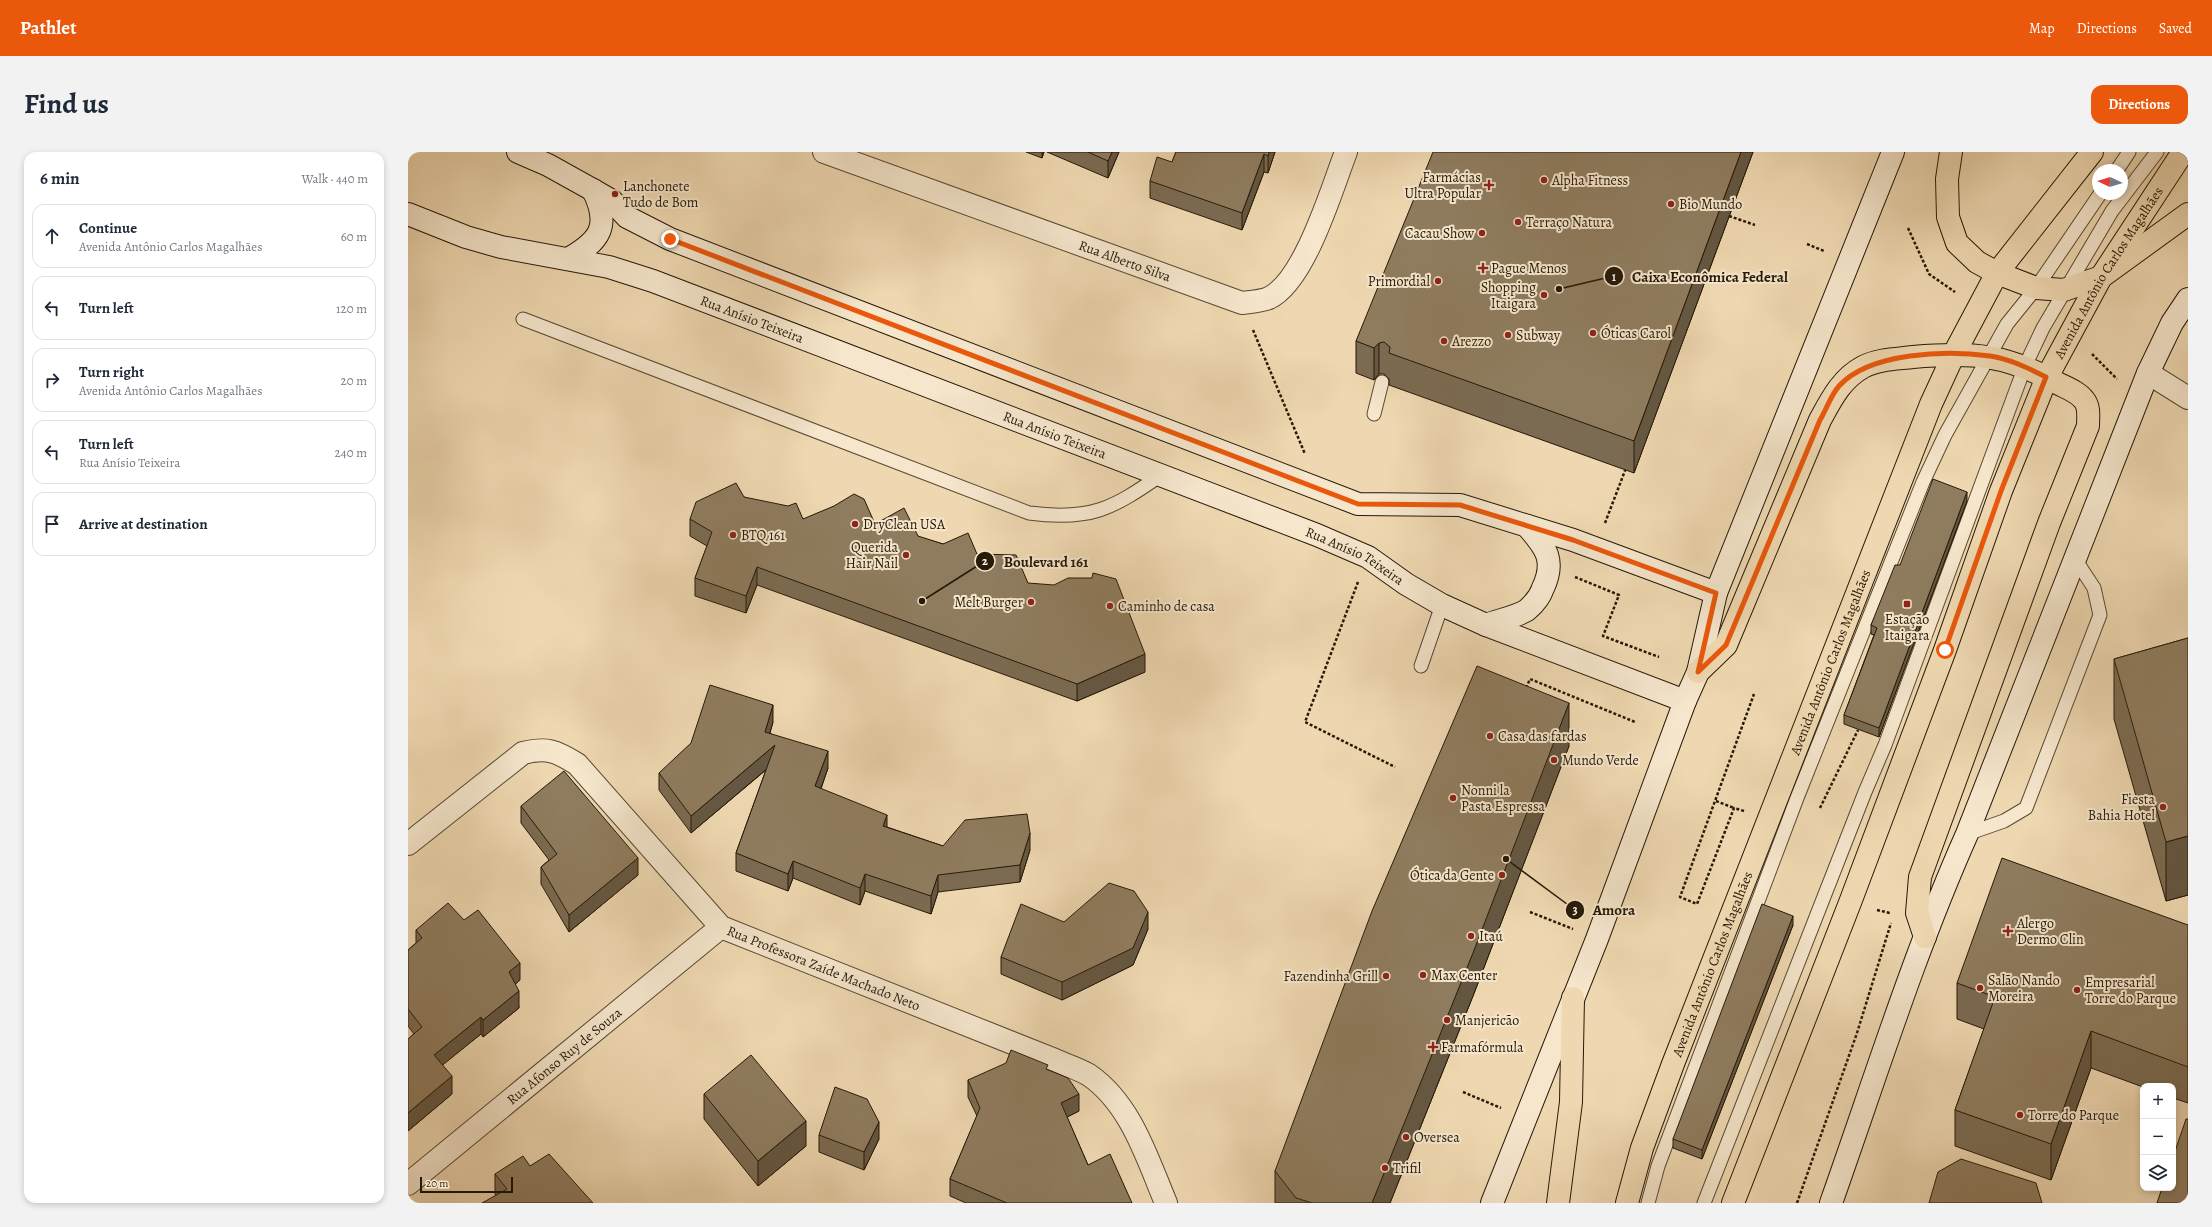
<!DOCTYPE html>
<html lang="en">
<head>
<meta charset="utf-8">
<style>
  body { margin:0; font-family:Alegreya,serif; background:#f2f2f3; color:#1f2937 }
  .controls { position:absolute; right:12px; bottom:12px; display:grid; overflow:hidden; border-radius:8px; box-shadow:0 2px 6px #0003 }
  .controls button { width:36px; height:36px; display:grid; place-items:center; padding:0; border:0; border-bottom:1px solid #e0e1e3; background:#fff; color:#1f2937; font:20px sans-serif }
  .compass { position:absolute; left:1684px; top:12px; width:36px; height:36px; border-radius:50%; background:#fff; box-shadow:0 2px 6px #0003; rotate:274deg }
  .scale { position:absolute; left:12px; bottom:10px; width:93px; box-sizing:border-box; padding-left:4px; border:2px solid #261907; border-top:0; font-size:11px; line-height:14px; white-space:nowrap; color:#261907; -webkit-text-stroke:3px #f5e6cc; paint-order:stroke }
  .stop { position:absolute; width:12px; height:12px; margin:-9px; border:3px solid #ea580c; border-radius:50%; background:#fff }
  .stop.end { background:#ea580c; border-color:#fff; box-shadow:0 1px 4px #0008 }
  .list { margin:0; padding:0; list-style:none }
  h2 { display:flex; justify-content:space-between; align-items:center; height:52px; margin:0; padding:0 16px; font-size:17px }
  h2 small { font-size:13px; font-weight:400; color:#747a83 }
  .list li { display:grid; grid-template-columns:26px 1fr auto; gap:12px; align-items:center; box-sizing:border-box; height:64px; margin:0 8px 8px; padding:0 8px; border:1px solid #e0e1e3; border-radius:12px }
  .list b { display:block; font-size:15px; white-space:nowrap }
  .list p { margin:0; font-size:13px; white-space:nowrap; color:#747a83 }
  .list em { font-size:13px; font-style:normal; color:#747a83 }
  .icon { flex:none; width:22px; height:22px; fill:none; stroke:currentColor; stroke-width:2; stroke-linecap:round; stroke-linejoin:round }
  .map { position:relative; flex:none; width:1780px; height:1051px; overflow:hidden; border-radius:12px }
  header { display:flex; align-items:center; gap:24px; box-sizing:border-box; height:56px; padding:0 20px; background:#ea580c; color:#fff }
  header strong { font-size:19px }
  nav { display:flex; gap:22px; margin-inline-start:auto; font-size:14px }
  .intro { display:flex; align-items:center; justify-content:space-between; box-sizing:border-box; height:96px; padding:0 24px }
  h1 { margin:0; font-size:28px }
  .button { padding:10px 18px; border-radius:12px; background:#ea580c; color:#fff; font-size:14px; font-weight:700 }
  main { display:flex; gap:24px; padding:0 24px }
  aside { flex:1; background:#fff; border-radius:12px; box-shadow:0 2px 6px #0003 }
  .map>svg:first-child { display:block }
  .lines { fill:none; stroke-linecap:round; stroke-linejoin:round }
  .lane-casing { stroke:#584932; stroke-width:15 }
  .street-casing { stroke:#584932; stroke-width:24 }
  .secondary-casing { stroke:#261907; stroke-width:24 }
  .primary-casing { stroke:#261907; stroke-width:24 }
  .path { stroke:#261907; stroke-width:2.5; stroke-dasharray:3 2; stroke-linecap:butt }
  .lane { stroke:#f5e6cc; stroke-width:13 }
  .street { stroke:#f5e6cc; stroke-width:22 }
  .secondary { stroke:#f5e6cc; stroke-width:22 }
  .primary { stroke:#efd8b1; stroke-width:22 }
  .wall { fill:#7b6b52; stroke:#261907 }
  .shaded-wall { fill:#645742; stroke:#261907 }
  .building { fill:#8f7c5f; stroke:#261907 }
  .route { stroke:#ea580c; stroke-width:5 }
  .poi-dot { fill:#8f2418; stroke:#f5e6cc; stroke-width:1.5 }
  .labels { text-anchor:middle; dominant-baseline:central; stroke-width:4; stroke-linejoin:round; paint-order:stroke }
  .poi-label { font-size:14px; fill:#261907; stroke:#f5e6cc; text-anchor:start }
  .street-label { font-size:14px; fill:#261907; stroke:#f5e6cc }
  .leader { fill:none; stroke:#261907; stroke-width:1.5 }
  .callout-dot { fill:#261907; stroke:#f5e6cc; stroke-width:1.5 }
  .mark-label { font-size:12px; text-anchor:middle; font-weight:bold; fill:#fff }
  .callout-label { font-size:15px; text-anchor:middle; font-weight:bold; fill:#261907; stroke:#f5e6cc; stroke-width:4; stroke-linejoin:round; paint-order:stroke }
</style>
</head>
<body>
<header>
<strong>Pathlet</strong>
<nav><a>Map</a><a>Directions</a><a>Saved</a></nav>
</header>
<div class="intro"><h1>Find us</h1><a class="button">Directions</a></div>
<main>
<aside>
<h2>6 min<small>Walk · 440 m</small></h2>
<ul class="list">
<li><svg class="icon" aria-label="ahead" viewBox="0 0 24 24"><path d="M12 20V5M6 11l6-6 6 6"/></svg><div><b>Continue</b><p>Avenida Antônio Carlos Magalhães</p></div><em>60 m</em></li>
<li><svg class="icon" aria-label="left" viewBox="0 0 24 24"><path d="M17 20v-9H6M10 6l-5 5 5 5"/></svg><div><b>Turn left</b></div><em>120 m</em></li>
<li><svg class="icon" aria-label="right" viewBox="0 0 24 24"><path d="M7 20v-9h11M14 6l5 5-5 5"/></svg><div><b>Turn right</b><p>Avenida Antônio Carlos Magalhães</p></div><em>20 m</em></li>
<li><svg class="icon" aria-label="left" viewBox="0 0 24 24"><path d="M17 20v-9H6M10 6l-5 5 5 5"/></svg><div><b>Turn left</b><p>Rua Anísio Teixeira</p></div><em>240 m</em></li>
<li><svg class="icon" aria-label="arrive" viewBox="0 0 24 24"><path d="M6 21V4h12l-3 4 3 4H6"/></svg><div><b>Arrive at destination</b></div></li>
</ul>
</aside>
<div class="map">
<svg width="1780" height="1051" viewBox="0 0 1780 1051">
  <rect width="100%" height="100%" fill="#efd8b1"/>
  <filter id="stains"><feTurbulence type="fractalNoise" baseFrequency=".005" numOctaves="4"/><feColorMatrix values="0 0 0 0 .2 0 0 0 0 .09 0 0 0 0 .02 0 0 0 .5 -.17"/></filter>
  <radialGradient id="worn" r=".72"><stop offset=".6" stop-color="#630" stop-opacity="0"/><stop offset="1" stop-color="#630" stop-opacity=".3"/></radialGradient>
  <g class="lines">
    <defs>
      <g id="lane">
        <polyline points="1709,18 1721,0"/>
        <path d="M115,167l506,194c62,8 83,-4 132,-38"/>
        <polyline points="966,262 974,230"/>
        <polyline points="1013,514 1034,453"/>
        <polyline points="1559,682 1596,669 1618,656 1692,463 1686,436 1667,407"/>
        <polyline points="1240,1051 1250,1014 1389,646 1515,330 1537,283 1599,172 1628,136 1692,42"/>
        <polyline points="1296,1051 1457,640 1477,593 1617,214 1635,176 1704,59 1749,0"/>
      </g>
      <g id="street">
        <path id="s1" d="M416,0l418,151c8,-1 20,-2 27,-5 36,-17 63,-110 77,-146"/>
        <polyline points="1740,221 1780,246"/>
        <path id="s2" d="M0,692l115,-91c24,-6 33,-2 54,11l144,163 334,133c11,5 24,9 34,15 42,29 58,83 77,128"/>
        <path id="s3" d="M0,1032l313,-257"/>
      </g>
      <g id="secondary">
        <polyline points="110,0 140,13 185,38 204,49 219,65 262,87 950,352 1052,353 1165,388 1308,441"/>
        <path id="s4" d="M0,62l58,23 35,10 108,20 44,14 664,254 51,22 38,27 36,21 44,20 199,76"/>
        <path d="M160,107c32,-18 43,-33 25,-69"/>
        <path d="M1078,473c13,-5 30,-8 41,-15 7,-6 13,-13 16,-22 13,-28 3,-40 -16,-62"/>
        <polyline points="1084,1051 1189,787 1277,549 1290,520 1308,441 1485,0"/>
        <path d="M1423,1051c44,-124 83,-250 136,-369l181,-461 24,-50 16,-24"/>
      </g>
      <g id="primary">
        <polyline points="1543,0 1539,27 1540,65 1549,91 1569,110 1589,121 1628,136 1656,138 1693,125 1780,62"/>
        <path d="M1290,520l28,-27 94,-225c11,-20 21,-41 43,-53 15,-8 34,-8 50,-10 60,-5 93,-3 146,27 8,4 19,8 25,16 6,7 4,18 4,26l-39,97 -129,354 -3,36 8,24"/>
        <polyline points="1150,1051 1163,950 1165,846"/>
        <path id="s5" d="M1219,1051l15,-55 31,-84 258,-660 23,-50 43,-81 95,-121"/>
        <path id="s6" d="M1325,1051l118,-303 94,-250 56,-159 46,-114 54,-100 82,-125"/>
      </g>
    </defs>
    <use href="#lane" class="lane-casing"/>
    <use href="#street" class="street-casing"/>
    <use href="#secondary" class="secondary-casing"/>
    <use href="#primary" class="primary-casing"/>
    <g class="path">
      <polyline points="1321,64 1347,73"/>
      <polyline points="1500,76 1521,122 1547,140"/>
      <polyline points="1399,92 1416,99"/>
      <polyline points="845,178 897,302"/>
      <polyline points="1684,202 1709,227"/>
      <polyline points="1197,371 1218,316"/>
      <polyline points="1167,425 1211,443 1195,484 1251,505"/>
      <polyline points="950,430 897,570 987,615"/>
      <polyline points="1118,536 1122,527 1227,570"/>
      <polyline points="1308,649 1326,656"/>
      <polyline points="1412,656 1450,578"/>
      <polyline points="1336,659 1326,656 1289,752 1272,745 1346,542"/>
      <polyline points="1469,758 1482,761"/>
      <polyline points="1122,760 1165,777"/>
      <polyline points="1055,940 1093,956"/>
      <polyline points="1389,1051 1449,881 1483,771"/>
    </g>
    <use href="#lane" class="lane"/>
    <use href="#street" class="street"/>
    <use href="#secondary" class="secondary"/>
    <use href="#primary" class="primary"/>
  </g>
  <g class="wall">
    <polygon points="618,0 636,0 634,6"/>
    <polygon points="639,0 711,0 700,26"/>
    <polygon points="768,0 867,0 860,21 856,20 834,78 742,46 742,29 764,10"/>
    <polygon points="1345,0 1226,321 981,233 981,227 976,222 971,222 966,228 948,221 948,189"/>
    <polygon points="336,345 395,367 467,372 569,402 620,431 737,520 669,549 349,433 338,461 287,444 287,426 299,394 282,384 282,367"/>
    <polygon points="1559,349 1471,585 1436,572 1436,563 1466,483 1463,482 1463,473 1492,413"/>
    <polygon points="1780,486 1780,743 1758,749 1706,567 1706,507"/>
    <polygon points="365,570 362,581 420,616 413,637 479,675 535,694 622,698 612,730 530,740 523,762 457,739 452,753 385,726 380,739 328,719 328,701 358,618 283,681 251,638 251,621"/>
    <polygon points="1161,594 1065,844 982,1051 867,1051 867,1019"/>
    <polygon points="113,654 230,723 161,780 133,732 133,715 141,708 113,671"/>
    <polygon points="656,770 740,777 725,813 654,848 593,822 593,805"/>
    <polygon points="1385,773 1294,1007 1265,996 1265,987"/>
    <polygon points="1780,773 1780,951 1765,946 1765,934 1735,934 1735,935 1683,916 1643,1028 1547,994 1547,958 1576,877 1549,867 1549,831"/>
    <polygon points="8,778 112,828 107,832 111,856 75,885 73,882 34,913 44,942 0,979 0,887 6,882 0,874 0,798 8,791"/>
    <polygon points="640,918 671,959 659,965 680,1013 724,1051 558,1051 542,1044 542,1027 569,964 560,945 560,928"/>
    <polygon points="296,942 398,994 350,1034 296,967"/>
    <polygon points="411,983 471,987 456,1018 411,1000"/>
    <polygon points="122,1014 185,1051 88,1043 87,1042 87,1022"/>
  </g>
  <g class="shaded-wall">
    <polygon points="634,0 636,0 634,6"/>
    <polygon points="704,0 711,0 700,26 700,9"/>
    <polygon points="861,0 867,0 860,21 860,4"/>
    <polygon points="1333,0 1345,0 1226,321 1226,289"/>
    <polygon points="856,2 856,20 834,78 834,61"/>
    <polygon points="971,191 971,222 966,228 966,196"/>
    <polygon points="1559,340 1559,349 1471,585 1471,576"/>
    <polygon points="349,415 349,433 338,461 338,444"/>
    <polygon points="737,502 737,520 669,549 669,532"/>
    <polygon points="1161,551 1161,594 1065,844 982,1051 964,1051"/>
    <polygon points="365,553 365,570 357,597 357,580"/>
    <polygon points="367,593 367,610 283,681 283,664"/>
    <polygon points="420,599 420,616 407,652 407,634"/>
    <polygon points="479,663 479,680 475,674"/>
    <polygon points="622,681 622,698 612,730 612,713"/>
    <polygon points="1780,684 1780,743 1758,749 1758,690"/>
    <polygon points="230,706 230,723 161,780 161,763"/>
    <polygon points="385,709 385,726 380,739 380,722"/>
    <polygon points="457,722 457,739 452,753 452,736"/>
    <polygon points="530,723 530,740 523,762 523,744"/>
    <polygon points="740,760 740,777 725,813 654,848 654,830"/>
    <polygon points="1385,764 1385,773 1294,1007 1294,998"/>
    <polygon points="112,811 112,828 101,838 101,820"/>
    <polygon points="111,839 111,856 75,885 75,868"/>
    <polygon points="73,865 73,882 26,920 26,903"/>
    <polygon points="1683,879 1683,916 1643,1028 1643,992"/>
    <polygon points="44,924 44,942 0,979 0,961"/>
    <polygon points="671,942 671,959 653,968 653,951"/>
    <polygon points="398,969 398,994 350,1034 350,1009"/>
    <polygon points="471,970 471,987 456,1018 456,1000"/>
  </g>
  <g class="building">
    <polygon points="680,0 704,0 700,9"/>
    <polygon points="768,0 861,0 860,4 856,2 834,61 742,29 749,5 764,10"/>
    <polygon points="1025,0 1333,0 1226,289 981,201 982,195 976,190 971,191 966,196 948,189"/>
    <polygon points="1525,327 1559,340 1471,576 1436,563 1469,476 1463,473 1487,413 1492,413"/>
    <polygon points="328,331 336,345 380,354 388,351 395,367 426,354 446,342 456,347 467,372 496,356 510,384 535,392 560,381 569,402 608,403 620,431 646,433 660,426 684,426 685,421 708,427 737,502 669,532 349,415 338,444 287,426 304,380 282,367 288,350"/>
    <polygon points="1780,486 1780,684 1758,690 1706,507"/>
    <polygon points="1069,514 1161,551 1065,801 964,1051 904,1051 888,1046 867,1019 964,759"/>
    <polygon points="302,533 365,553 357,580 420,599 407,634 479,663 475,674 535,694 557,668 619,662 622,681 612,713 530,723 523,744 457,722 452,736 385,709 380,722 328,701 367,593 283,664 251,621 283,591"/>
    <polygon points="156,619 230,706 161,763 133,715 149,702 113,654"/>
    <polygon points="1594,706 1780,773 1780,915 1683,879 1643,992 1547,958 1587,845 1549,831"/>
    <polygon points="701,731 726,739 740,760 725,796 654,830 593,805 613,752 656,770"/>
    <polygon points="40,751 56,768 70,758 112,811 101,820 111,839 75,868 73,865 26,903 44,924 0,961 0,887 14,875 0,857 0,798 14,786 8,778"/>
    <polygon points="1354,752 1385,764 1294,998 1265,987"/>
    <polygon points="603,898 640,913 638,917 660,926 671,942 653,951 680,1013 702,1002 724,1051 599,1051 542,1027 572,956 560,928 598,911"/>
    <polygon points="343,903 398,969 350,1009 296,942"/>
    <polygon points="427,935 459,947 471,970 456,1000 411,983"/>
    <polygon points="1778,967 1780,967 1780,1051 1749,1051 1754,1036 1765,1036 1765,1005"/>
    <polygon points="141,1002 185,1051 74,1051 99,1037 87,1022 115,1004 122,1014"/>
    <polygon points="1553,1007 1628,1031 1634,1051 1521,1051 1530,1020"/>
  </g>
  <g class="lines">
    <path class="route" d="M262,87l688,265 102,1 113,35 143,53 -18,79 28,-27 94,-225c6,-10 11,-25 19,-34 31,-34 108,-36 151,-30 20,3 38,12 56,21l-45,114 -56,159"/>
  </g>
  <g class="poi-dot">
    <circle cx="1136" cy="28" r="4"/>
    <path d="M1079 27h4v4h4v4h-4v4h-4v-4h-4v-4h4z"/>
    <circle cx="207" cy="42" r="4"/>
    <circle cx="1263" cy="52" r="4"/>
    <circle cx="1110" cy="70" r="4"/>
    <circle cx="1074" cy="81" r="4"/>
    <path d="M1073 110h4v4h4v4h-4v4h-4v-4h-4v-4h4z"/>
    <circle cx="1030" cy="129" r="4"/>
    <circle cx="1136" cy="143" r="4"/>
    <circle cx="1185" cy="181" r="4"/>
    <circle cx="1100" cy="183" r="4"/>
    <circle cx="1036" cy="189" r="4"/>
    <circle cx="447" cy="372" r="4"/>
    <circle cx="325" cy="383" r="4"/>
    <circle cx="498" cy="403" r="4"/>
    <circle cx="623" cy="450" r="4"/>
    <rect x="1495" y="448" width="8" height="8" rx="2"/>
    <circle cx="702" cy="454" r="4"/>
    <circle cx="1082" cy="584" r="4"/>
    <circle cx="1146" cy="608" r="4"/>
    <circle cx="1045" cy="646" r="4"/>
    <circle cx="1755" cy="655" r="4"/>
    <circle cx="1094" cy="723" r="4"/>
    <path d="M1598 773h4v4h4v4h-4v4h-4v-4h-4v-4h4z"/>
    <circle cx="1063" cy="784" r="4"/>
    <circle cx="1015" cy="823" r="4"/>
    <circle cx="978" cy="824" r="4"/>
    <circle cx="1572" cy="836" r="4"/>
    <circle cx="1669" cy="838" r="4"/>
    <circle cx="1039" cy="868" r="4"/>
    <path d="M1023 889h4v4h4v4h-4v4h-4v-4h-4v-4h4z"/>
    <circle cx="1612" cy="963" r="4"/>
    <circle cx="998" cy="985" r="4"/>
    <circle cx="977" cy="1016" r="4"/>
  </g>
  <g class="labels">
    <g class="poi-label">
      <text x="1073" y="25" text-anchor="end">Farmácias<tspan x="1073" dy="16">Ultra Popular</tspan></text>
      <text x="1144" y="28">Alpha Fitness</text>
      <text x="215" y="34">Lanchonete<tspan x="215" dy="16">Tudo de Bom</tspan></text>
      <text x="1271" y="52">Bio Mundo</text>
      <text x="1118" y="70">Terraço Natura</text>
      <text x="1066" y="81" text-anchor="end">Cacau Show</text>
      <text x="1083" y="116">Pague Menos</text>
      <text x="1022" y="129" text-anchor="end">Primordial</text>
      <text x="1128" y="135" text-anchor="end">Shopping<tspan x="1128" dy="16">Itaigara</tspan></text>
      <text x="1193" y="181">Óticas Carol</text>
      <text x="1108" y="183">Subway</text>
      <text x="1044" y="189">Arezzo</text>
      <text x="455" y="372">DryClean USA</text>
      <text x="333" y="383">BTQ 161</text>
      <text x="490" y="395" text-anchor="end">Querida<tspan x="490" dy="16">Hair Nail</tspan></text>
      <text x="615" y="450" text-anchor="end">Melt Burger</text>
      <text x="710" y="454">Caminho de casa</text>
      <text x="1499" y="467" text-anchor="middle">Estação<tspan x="1499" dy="16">Itaigara</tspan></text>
      <text x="1090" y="584">Casa das fardas</text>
      <text x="1154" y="608">Mundo Verde</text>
      <text x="1053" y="638">Nonni la<tspan x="1053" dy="16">Pasta Espressa</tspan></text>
      <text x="1747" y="647" text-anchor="end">Fiesta<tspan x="1747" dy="16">Bahia Hotel</tspan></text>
      <text x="1086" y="723" text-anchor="end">Ótica da Gente</text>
      <text x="1609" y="771">Alergo<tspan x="1609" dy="16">Dermo Clin</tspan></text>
      <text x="1071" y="784">Itaú</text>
      <text x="1023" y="823">Max Center</text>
      <text x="970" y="824" text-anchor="end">Fazendinha Grill</text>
      <text x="1580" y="828">Salão Nando<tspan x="1580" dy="16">Moreira</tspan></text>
      <text x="1677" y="830">Empresarial<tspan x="1677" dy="16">Torre do Parque</tspan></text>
      <text x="1047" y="868">Manjericão</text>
      <text x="1033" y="895">Farmafórmula</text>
      <text x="1620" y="963">Torre do Parque</text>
      <text x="1006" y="985">Oversea</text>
      <text x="985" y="1016">Trifil</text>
    </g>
    <g class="street-label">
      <text stroke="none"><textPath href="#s1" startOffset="320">Rua Alberto Silva</textPath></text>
      <text stroke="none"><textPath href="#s6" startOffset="1005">Avenida Antônio Carlos Magalhães</textPath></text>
      <text stroke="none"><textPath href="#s4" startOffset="361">Rua Anísio Teixeira</textPath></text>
      <text stroke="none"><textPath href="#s4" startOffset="685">Rua Anísio Teixeira</textPath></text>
      <text stroke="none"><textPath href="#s4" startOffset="1009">Rua Anísio Teixeira</textPath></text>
      <text stroke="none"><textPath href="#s5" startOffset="578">Avenida Antônio Carlos Magalhães</textPath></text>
      <text stroke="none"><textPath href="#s5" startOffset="254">Avenida Antônio Carlos Magalhães</textPath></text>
      <text stroke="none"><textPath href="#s2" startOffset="532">Rua Professora Zaíde Machado Neto</textPath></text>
      <text stroke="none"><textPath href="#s3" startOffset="202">Rua Afonso Ruy de Souza</textPath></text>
    </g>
  </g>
  <path class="leader" d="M1151 137L1206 124M514 449L577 409M1098 707L1167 758"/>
  <g class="callout-dot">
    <circle cx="1151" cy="137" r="4"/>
    <circle cx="514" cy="449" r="4"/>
    <circle cx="1098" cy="707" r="4"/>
    <circle cx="1206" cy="124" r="10"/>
    <circle cx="577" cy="409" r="10"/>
    <circle cx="1167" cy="758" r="10"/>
  </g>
  <g class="mark-label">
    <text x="1206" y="129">1</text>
    <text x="577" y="413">2</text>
    <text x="1167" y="762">3</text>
  </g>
  <g class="callout-label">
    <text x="1302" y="130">Caixa Econômica Federal</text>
    <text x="638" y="415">Boulevard 161</text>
    <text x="1206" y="763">Amora</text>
  </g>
  <rect width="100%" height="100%" filter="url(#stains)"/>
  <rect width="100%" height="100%" fill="url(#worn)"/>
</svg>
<div class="controls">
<button>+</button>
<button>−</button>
<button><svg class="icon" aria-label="layers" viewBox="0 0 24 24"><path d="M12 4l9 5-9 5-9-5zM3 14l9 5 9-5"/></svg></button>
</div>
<svg class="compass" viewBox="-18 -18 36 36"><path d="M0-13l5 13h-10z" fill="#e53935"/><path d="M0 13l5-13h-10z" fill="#747a83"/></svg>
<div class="scale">20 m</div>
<div class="stop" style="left:1537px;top:498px"></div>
<div class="stop end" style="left:262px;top:87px"></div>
</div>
</main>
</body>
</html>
